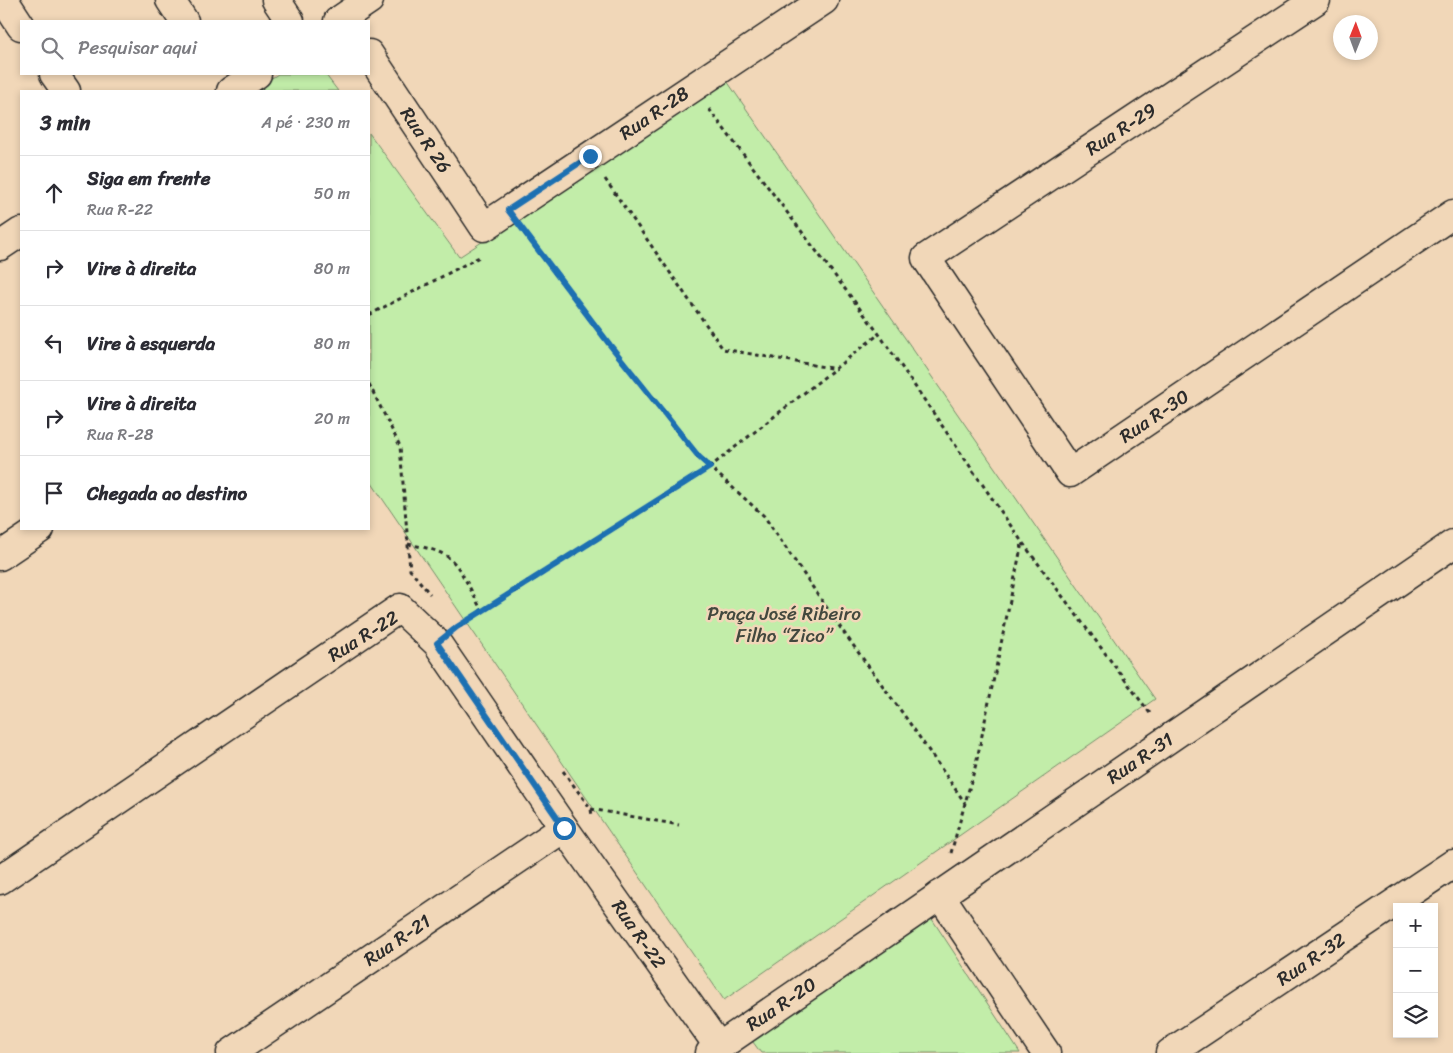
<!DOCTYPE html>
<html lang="pt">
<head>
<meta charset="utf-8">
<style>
  body { margin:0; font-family:Sriracha,sans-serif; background:#f7f7f7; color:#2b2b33 }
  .controls { position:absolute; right:15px; bottom:15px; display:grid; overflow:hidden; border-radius:0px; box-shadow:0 2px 8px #0003 }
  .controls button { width:45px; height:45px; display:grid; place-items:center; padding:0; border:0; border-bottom:1px solid #e1e1e2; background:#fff; color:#2b2b33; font:25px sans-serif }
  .compass { position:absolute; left:1333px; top:15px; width:45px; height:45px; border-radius:50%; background:#fff; box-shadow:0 2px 8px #0003; rotate:1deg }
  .stop { position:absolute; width:15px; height:15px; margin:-11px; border:4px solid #1f6fb2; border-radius:50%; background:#fff }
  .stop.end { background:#1f6fb2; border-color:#fff; box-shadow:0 1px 5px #0008 }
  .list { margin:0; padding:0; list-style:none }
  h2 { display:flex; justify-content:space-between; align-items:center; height:65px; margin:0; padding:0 20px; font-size:21px }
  h2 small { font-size:16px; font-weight:400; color:#7c7c81 }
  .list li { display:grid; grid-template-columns:32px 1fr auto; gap:15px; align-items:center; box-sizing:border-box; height:75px; padding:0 20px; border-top:1px solid #e1e1e2 }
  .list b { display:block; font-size:19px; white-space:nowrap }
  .list p { margin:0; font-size:16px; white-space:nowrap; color:#7c7c81 }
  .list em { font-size:16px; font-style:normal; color:#7c7c81 }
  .icon { flex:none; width:28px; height:28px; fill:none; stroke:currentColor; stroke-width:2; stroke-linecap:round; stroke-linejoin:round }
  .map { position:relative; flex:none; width:1453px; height:1053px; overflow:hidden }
  .search { position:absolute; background:#fff; box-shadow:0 2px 8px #0003; left:20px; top:20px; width:350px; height:55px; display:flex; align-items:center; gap:12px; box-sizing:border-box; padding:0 18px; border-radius:0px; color:#7c7c81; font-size:19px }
  .panel { position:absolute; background:#fff; box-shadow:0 2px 8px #0003; left:20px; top:90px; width:350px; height:440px; border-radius:0px }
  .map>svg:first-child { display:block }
  .green { fill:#c2eda9; stroke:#768c6a }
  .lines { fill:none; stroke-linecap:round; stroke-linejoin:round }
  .minor-casing { stroke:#2b2b2b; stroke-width:31 }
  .path { stroke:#2b2b2b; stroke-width:3; stroke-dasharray:4 4; stroke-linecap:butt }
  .minor { stroke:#f1d7b8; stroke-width:28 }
  .route { stroke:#1f6fb2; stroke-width:6 }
  .labels { text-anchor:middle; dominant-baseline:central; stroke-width:5; stroke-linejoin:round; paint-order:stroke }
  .street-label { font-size:19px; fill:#2b2b2b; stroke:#f1d7b8 }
  .park-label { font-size:19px; fill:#42483e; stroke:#f1d7b8 }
</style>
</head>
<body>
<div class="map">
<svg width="1453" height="1053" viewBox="0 0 1453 1053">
  <rect width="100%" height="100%" fill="#f1d7b8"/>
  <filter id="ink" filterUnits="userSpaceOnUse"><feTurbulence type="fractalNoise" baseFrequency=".02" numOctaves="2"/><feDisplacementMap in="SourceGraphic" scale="10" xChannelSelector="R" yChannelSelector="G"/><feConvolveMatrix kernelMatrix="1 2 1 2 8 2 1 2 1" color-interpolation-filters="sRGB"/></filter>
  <g filter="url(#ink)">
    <g class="green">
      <polygon points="278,74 325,74 338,91 252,91"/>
      <polygon points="727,81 1155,699 724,1000 369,479 369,133 459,257"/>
      <polygon points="930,916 1020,1053 761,1053 750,1038"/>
    </g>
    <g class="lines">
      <defs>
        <g id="minor">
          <polyline points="4,0 21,26"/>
          <polyline points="170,0 184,21"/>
          <polyline points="276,0 290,21"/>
          <polyline points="1316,0 926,258 1070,473 1453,214"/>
          <polyline points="338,21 369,0"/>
          <polyline points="369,54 484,227 824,0"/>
          <polyline points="54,74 66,91"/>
          <polyline points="231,91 257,74"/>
          <polyline points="0,246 21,232"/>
          <polyline points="0,556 40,529"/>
          <polyline points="0,880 400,608 437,643 564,828 719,1047"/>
          <polyline points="940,895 1046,1053"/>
          <polyline points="231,1053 564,828"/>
          <polyline points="710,1053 1453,544"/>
          <polyline points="1170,1053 1453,864"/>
        </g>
      </defs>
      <use href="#minor" class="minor-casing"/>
      <g class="path">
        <polyline points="709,109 879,334 1022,542 1152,716"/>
        <polyline points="605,179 723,349 836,369"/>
        <polyline points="525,233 610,345 699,457 764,516 842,630 904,715 965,803"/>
        <polyline points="369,315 481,256"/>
        <polyline points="369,384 400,446 410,570 430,594"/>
        <path d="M408,544c13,3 30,5 41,14 12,9 25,39 33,53"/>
        <polyline points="459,626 710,467 879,334"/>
        <polyline points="563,771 591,809 592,816"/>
        <polyline points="591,809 679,825"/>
        <polyline points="951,853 976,764 1022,543"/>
      </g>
      <use href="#minor" class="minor"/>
    </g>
  </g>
  <g class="lines" filter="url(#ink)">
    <polyline class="route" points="564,828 437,643 457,627 710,467 699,457 610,345 508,210 590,156"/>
  </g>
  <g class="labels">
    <g class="street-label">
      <text transform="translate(654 113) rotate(-34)">Rua R-28</text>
      <text transform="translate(1121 129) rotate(-33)">Rua R-29</text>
      <text transform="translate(426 140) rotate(56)">Rua R 26</text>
      <text transform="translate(1154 416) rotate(-34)">Rua R-30</text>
      <text transform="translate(363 636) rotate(-32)">Rua R-22</text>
      <text transform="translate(1140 758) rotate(-34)">Rua R-31</text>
      <text transform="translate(639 934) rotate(55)">Rua R-22</text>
      <text transform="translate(397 940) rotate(-34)">Rua R-21</text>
      <text transform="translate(1311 959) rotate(-34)">Rua R-32</text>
      <text transform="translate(781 1004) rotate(-34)">Rua R-20</text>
    </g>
    <g class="park-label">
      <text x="784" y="613">Praça José Ribeiro<tspan x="784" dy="22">Filho “Zico”</tspan></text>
    </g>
  </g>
</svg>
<div class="controls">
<button>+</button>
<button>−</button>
<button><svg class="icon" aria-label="layers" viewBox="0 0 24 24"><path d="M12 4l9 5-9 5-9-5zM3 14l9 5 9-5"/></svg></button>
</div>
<svg class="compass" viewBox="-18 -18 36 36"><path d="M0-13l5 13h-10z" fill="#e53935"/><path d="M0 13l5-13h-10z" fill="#7c7c81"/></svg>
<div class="stop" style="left:564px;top:828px"></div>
<div class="stop end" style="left:590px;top:156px"></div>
<div class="search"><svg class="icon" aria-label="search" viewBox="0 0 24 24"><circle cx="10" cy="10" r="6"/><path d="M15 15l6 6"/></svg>Pesquisar aqui</div>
<section class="panel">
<h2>3 min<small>A pé · 230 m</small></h2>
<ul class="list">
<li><svg class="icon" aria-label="ahead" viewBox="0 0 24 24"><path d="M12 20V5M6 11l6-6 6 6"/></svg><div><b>Siga em frente</b><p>Rua R-22</p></div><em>50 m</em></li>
<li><svg class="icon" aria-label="right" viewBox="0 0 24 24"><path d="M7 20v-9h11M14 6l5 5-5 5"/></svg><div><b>Vire à direita</b></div><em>80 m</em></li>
<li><svg class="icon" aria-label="left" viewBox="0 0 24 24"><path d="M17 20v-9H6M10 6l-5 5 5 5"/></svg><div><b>Vire à esquerda</b></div><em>80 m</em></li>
<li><svg class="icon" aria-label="right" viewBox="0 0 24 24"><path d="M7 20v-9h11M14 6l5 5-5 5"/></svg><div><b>Vire à direita</b><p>Rua R-28</p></div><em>20 m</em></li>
<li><svg class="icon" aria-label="arrive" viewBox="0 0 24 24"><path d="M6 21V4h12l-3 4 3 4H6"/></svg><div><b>Chegada ao destino</b></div></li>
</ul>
</section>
</div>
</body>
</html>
